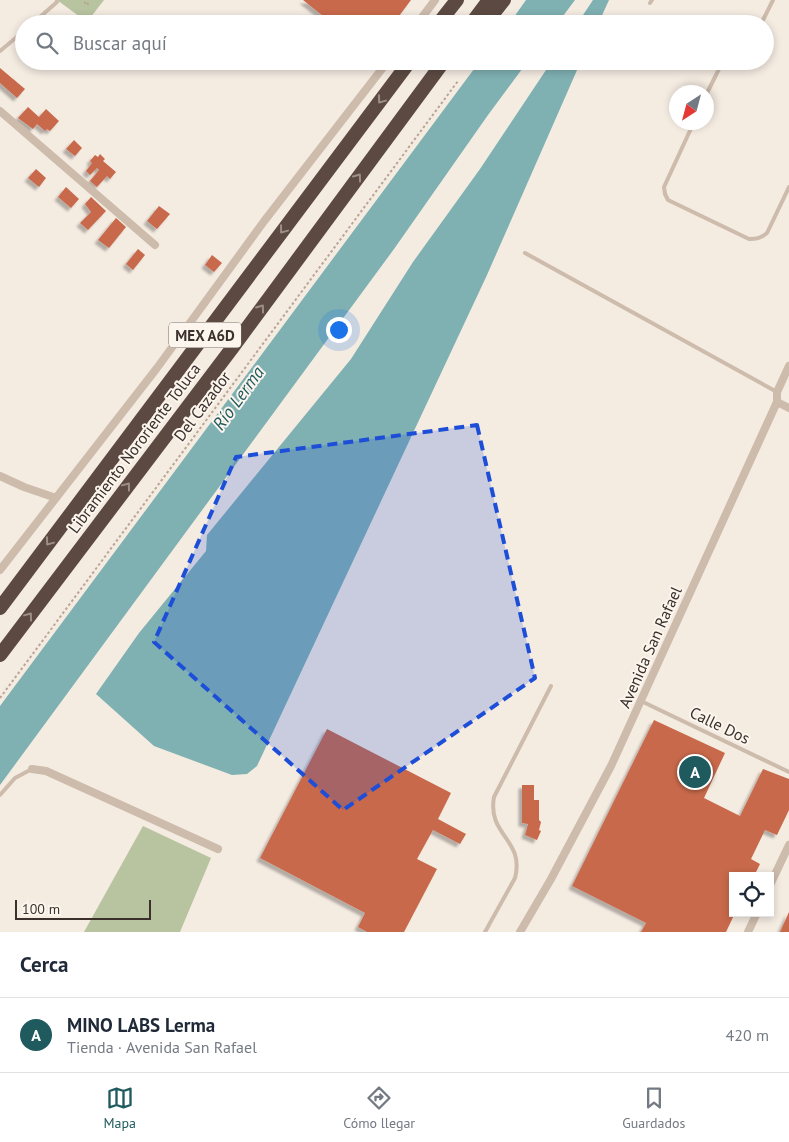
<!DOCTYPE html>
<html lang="es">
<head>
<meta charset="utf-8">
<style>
  body { margin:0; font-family:"PT Sans",sans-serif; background:#f6f6f7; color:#1f2937 }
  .controls { position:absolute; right:15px; bottom:15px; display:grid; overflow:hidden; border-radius:0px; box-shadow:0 2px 8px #0003 }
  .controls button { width:45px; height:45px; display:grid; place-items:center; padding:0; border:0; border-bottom:1px solid #e0e1e3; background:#fff; color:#1f2937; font:25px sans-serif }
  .compass { position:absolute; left:669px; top:85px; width:45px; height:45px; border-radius:50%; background:#fff; box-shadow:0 2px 8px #0003; rotate:216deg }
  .scale { position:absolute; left:15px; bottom:12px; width:136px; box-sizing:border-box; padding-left:5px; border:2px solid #3b302b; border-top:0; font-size:14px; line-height:18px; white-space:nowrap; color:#3b302b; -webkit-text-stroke:4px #fbf5ee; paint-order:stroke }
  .you { position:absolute; left:338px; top:329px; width:18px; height:18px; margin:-12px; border:4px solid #fff; border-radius:50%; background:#1a73e8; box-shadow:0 0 0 8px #1a73e833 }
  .badge { display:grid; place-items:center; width:32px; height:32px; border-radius:50%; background:#1f5a5e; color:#fff; font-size:16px; font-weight:700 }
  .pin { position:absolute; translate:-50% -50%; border:2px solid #fff; box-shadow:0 1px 5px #0006 }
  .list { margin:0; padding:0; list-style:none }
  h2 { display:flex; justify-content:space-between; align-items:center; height:65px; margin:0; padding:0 20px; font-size:21px }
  h2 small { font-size:16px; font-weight:400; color:#747a83 }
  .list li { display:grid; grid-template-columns:32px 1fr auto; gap:15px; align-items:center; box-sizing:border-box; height:75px; padding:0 20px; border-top:1px solid #e0e1e3 }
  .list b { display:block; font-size:19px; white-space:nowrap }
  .list p { margin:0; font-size:16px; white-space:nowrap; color:#747a83 }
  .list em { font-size:16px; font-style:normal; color:#747a83 }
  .icon { flex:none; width:28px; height:28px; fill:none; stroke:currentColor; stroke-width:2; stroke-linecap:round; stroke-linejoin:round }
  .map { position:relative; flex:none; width:789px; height:932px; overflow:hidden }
  .search { position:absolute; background:#fff; box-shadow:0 2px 8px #0003; left:15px; right:15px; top:15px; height:55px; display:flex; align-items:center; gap:12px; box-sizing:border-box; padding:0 18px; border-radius:28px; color:#747a83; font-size:19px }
  .sheet { height:140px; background:#fff }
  nav { display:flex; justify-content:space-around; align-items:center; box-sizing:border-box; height:70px; border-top:1px solid #e0e1e3; background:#fff; font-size:14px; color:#747a83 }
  nav a { display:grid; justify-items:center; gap:2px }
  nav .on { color:#1f5a5e }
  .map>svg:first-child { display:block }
  .green { fill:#b8c4a0 }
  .water { fill:#7fb0b2 }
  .building { fill:#c8694b; filter:url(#shadow) }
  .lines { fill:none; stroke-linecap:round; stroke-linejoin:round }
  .path { stroke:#b9a596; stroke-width:2; stroke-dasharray:2.5 2.5; stroke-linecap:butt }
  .lane { stroke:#cdbbac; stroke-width:4 }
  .street { stroke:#cdbbac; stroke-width:8 }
  .highway { stroke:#5c4a42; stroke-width:14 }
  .oneway { stroke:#9c8e87 }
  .marked { fill:#1d4ed8; fill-opacity:0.2; stroke:#1d4ed8; stroke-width:4; stroke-dasharray:10 6; stroke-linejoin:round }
  .labels { text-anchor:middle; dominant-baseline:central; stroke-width:4; stroke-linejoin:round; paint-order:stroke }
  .shield { fill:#fbf5ee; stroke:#756b66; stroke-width:1 }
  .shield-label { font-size:15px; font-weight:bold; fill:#3b302b }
  .street-label { font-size:16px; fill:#3b302b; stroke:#fbf5ee }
  .water-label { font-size:18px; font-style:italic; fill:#1f5a5e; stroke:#fbf5ee }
</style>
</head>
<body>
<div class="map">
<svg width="789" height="932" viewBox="0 0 789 932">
  <defs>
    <filter id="shadow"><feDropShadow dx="-3.5" dy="3.5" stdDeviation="1" flood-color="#0004"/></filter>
  </defs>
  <rect width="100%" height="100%" fill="#f4ebe1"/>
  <g class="green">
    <polygon points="57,0 104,0 87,22"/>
    <polygon points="143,826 211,858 180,932 84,932"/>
  </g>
  <g class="water">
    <polygon points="526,0 575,0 557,24 509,24"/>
    <polygon points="593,0 609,0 598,24 577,24"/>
    <polygon points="480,61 528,61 488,115 394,249 0,785 0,706"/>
    <polygon points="552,61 581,61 487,275 257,766 247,774 232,775 154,746 96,694 139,633 206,551 207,535 351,359 413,262 480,169"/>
  </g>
  <g class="building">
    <polygon points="303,0 411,0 393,24 333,24"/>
    <polygon points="0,68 25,89 17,98 0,83"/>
    <polygon points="28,107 39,117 46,109 59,121 50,131 47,129 45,131 37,124 33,129 18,118"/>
    <polygon points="74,140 82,148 75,156 66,149"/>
    <polygon points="100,154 105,159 103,161 116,172 110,179 107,176 97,187 90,181 99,170 97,168 90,175 86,171 92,163 90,161 95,155 98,157"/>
    <polygon points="36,169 46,178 39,187 28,178"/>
    <polygon points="66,187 79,199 71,208 58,197"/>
    <polygon points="91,197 106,211 88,230 80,223 91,212 85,204"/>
    <polygon points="159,206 170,214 157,229 147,221"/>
    <polygon points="116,218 126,227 109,248 98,240"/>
    <polygon points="138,249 145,255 133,270 126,264"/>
    <polygon points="212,255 222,263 214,272 205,265"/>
    <polygon points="654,720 725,753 704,798 740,816 763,769 789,779 789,810 777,835 765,830 751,859 760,864 754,876 733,876 733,913 735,913 726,932 641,932 646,923 572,886"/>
    <polygon points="327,729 451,793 438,819 466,834 460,844 433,830 417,859 437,869 404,932 367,932 358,927 365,913 260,858"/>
    <polygon points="522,785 534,785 534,800 539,800 539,820 541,822 539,830 541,831 537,840 525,835 528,824 522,823"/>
    <polygon points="789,912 789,932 780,932"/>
  </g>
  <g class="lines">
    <g class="path">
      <polyline points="84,2 88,5 87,0"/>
      <polyline points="0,698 458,81"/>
    </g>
    <g class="lane">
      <polyline points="650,3 652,0"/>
      <polyline points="32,24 57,2 57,0"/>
      <polyline points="761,24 773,0"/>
      <polyline points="0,51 24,31"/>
      <polyline points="706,95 723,61"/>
      <path d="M694,122l-30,65 1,7 3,6 81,39c8,0 12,-1 18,-6l22,-46"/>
      <polyline points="525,253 777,392"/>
      <polyline points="641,701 789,772"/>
      <polyline points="0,795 15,778 32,769"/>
      <path d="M485,932l30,-54c10,-39 -28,-42 -21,-81l57,-111"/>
    </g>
    <g class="street">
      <polyline points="417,24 435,0"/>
      <polyline points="0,111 155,245"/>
      <polyline points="777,402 789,408"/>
      <polyline points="0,476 24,487 56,498"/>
      <polyline points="0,570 157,368 265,220 388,61"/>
      <polyline points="32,769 46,771 218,849"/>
      <polyline points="770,885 789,845"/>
      <polyline points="520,932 551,879 611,766 777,402 777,392 789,366"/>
      <polyline points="748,932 757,913"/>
    </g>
    <g class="highway">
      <polyline points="438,24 457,0"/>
      <polyline points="471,24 489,0"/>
      <polyline points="485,24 504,0"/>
      <polyline points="0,608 410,61"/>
      <polyline points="0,655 233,347 444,61"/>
    </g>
  </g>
  <defs><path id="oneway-chevron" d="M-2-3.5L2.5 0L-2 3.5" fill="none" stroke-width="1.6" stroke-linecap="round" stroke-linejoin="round" transform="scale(1.25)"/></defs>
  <g class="oneway">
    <use href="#oneway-chevron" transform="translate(381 100) rotate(127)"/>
    <use href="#oneway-chevron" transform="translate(358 177) rotate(-54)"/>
    <use href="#oneway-chevron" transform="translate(283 230) rotate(127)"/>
    <use href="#oneway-chevron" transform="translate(261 308) rotate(-54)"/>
    <use href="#oneway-chevron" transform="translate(127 486) rotate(-53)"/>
    <use href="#oneway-chevron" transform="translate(49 542) rotate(127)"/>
    <use href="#oneway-chevron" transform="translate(29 616) rotate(-53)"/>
  </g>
  <path class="marked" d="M477,425l58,253 -192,132 -189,-168 82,-185z"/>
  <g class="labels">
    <rect class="shield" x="169" y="322.5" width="72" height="25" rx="4"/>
    <g class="shield-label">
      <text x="205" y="335">MEX A6D</text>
    </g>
    <g class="street-label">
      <text transform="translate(202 406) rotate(-53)">Del Cazador</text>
      <text transform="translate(134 448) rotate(-53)">Libramiento Nororiente Toluca</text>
      <text transform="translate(650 647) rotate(-66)">Avenida San Rafael</text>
      <text transform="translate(720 725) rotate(26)">Calle Dos</text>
    </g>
    <g class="water-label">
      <text transform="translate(238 398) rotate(-54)">Río Lerma</text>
    </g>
  </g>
</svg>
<div class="controls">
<button><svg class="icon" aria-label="locate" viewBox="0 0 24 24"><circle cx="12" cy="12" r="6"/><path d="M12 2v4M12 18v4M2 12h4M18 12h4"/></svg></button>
</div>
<svg class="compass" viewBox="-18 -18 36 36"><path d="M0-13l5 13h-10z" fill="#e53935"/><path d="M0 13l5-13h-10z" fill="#747a83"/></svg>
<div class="scale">100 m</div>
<div class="you"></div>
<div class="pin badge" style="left:695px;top:772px">A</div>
<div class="search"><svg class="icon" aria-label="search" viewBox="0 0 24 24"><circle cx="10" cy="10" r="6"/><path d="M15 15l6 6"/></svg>Buscar aquí</div>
</div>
<section class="sheet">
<h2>Cerca<small></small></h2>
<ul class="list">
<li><span class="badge">A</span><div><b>MINO LABS Lerma</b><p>Tienda · Avenida San Rafael</p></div><em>420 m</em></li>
</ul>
</section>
<nav>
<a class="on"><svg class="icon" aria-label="map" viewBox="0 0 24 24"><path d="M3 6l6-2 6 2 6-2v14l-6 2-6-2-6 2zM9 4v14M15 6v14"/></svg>Mapa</a>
<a><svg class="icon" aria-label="directions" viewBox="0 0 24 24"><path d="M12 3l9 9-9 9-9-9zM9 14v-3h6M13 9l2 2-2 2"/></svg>Cómo llegar</a>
<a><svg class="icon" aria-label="saved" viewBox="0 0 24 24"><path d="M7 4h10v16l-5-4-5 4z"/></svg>Guardados</a>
</nav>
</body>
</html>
